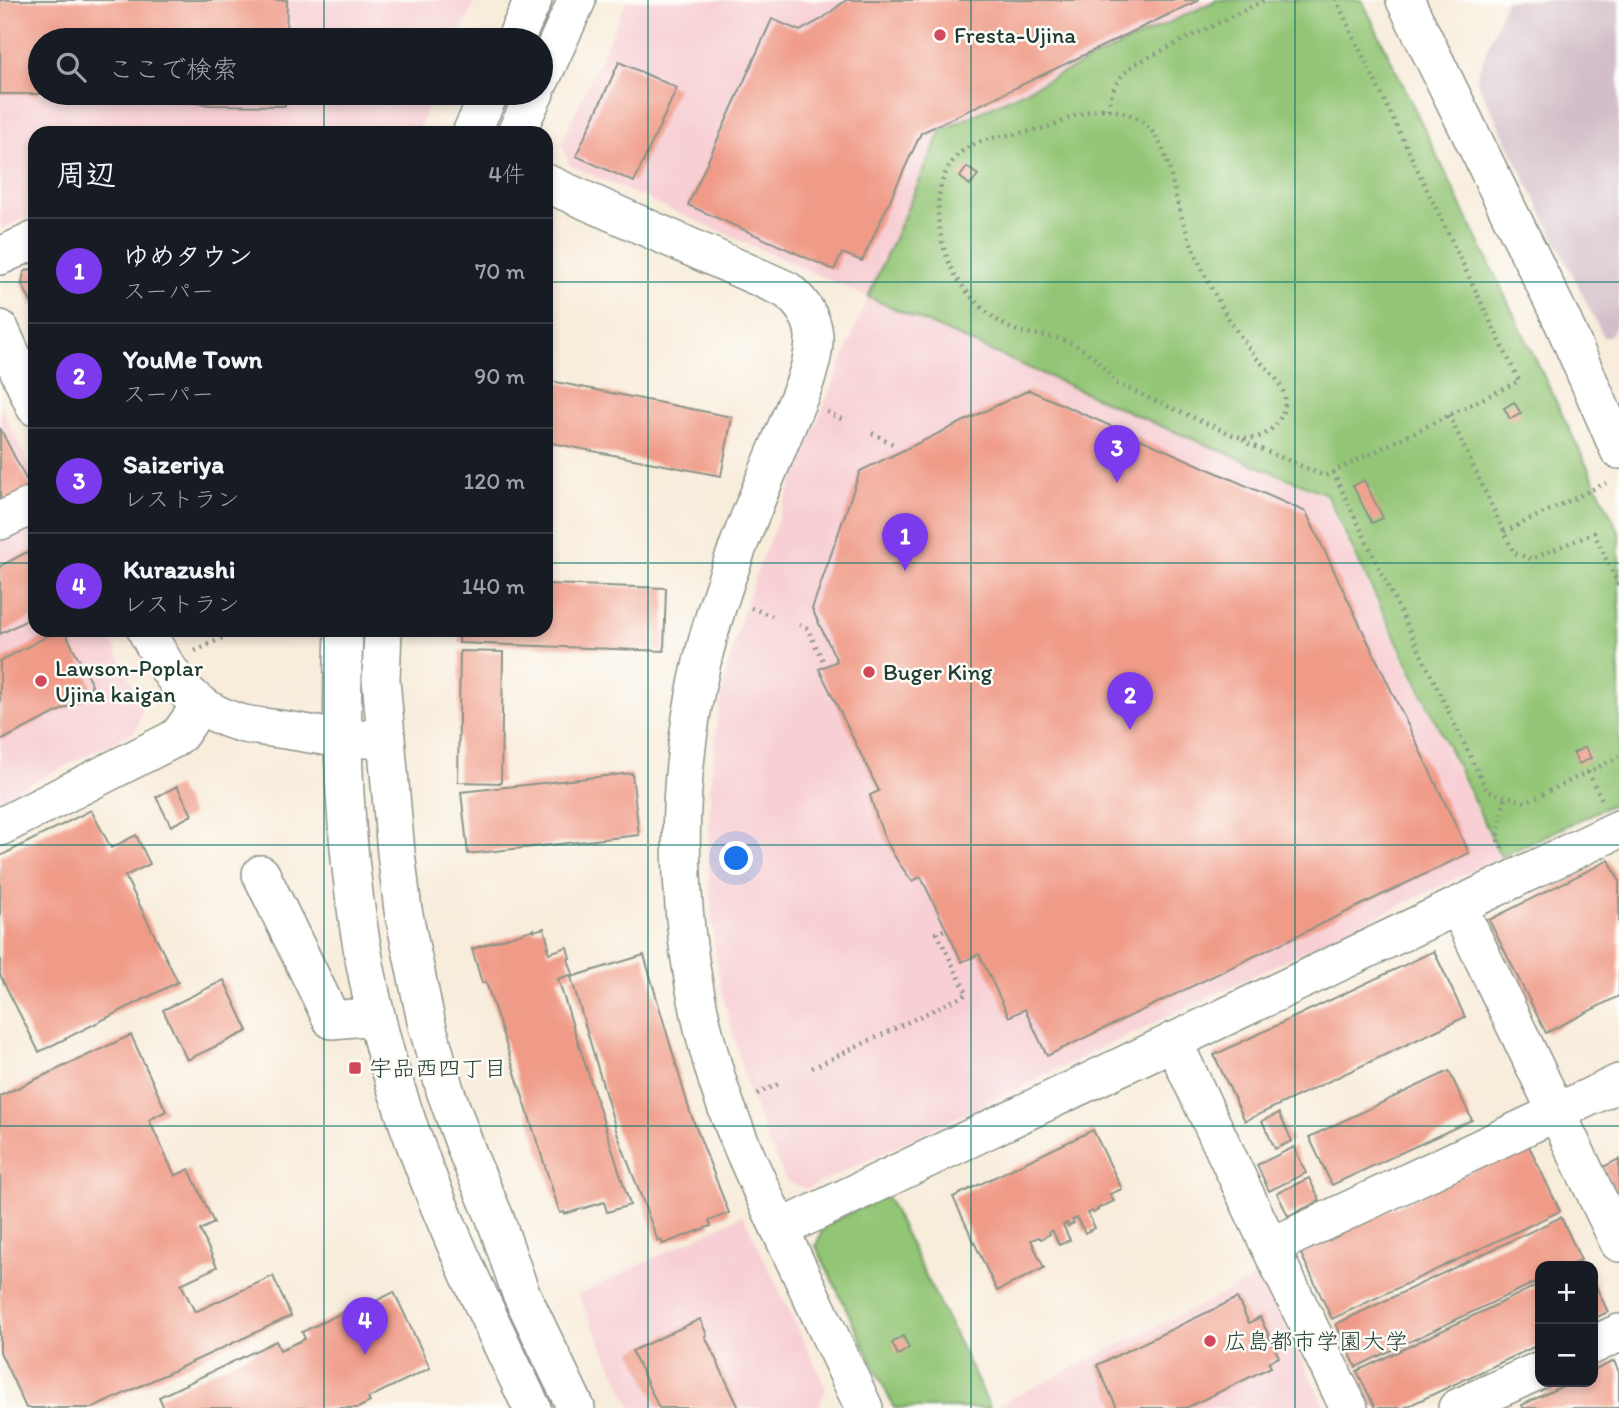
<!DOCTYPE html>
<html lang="ja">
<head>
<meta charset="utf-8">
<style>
  body { margin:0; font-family:Itim,"Klee One",sans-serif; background:#242831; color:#f1f3f6 }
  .controls { position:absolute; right:21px; bottom:21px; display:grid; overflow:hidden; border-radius:14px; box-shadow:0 4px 10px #0003 }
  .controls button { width:63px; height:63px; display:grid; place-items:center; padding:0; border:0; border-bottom:2px solid #363941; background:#171b24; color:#f1f3f6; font:35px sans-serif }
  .you { position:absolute; left:737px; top:859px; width:24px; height:24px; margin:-18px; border:5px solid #fff; border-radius:50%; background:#1a73e8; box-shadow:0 0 0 10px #1a73e833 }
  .badge { display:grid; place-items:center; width:46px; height:46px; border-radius:50%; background:#7c3aed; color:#fff; font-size:23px; font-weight:700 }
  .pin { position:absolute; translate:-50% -58px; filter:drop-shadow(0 2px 4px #0008) }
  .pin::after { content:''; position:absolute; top:37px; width:24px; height:21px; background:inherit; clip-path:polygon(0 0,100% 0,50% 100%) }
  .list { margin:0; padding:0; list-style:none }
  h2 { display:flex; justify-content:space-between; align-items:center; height:91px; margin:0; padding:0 28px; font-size:30px }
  h2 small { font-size:23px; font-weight:400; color:#9ea1a6 }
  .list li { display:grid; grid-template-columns:46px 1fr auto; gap:21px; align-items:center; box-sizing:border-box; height:105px; padding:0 28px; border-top:2px solid #363941 }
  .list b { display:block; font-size:26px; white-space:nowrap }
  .list p { margin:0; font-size:23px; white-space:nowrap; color:#9ea1a6 }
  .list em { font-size:23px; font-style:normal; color:#9ea1a6 }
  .icon { flex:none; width:38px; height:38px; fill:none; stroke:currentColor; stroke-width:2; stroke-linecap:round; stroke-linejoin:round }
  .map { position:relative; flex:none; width:1619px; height:1408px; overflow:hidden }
  .search { position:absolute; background:#171b24; box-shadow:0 4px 10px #0003; left:28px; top:28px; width:525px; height:77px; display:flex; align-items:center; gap:18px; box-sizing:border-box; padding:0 24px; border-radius:38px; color:#9ea1a6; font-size:26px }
  .panel { position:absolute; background:#171b24; box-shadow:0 4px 10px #0003; left:28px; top:126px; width:525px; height:511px; border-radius:21px }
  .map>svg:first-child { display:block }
  .built { fill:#f7cfd4 }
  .industrial { fill:#d2bdc8 }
  .green { fill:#92c575; stroke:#588154; stroke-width:2 }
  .building { fill:#f09b88 }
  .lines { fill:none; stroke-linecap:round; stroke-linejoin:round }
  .minor-casing { stroke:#8c9488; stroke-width:40 }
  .path { stroke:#8c9488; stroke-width:4.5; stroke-dasharray:2 5; stroke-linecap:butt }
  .minor { stroke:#fff; stroke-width:37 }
  .grid { fill:none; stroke:#0f766e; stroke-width:2; stroke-opacity:0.55 }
  .poi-dot { fill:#d1495b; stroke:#fdfcf7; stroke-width:2.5 }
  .labels { text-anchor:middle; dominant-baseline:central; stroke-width:5; stroke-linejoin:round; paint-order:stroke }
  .poi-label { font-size:23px; fill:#1f3d34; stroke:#fdfcf7; text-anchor:start }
</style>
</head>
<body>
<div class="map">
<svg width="1619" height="1408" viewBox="0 0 1619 1408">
  <rect width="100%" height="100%" fill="#fdfcf7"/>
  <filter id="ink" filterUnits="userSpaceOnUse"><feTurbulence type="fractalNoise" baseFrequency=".0143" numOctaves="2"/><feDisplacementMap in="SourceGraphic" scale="14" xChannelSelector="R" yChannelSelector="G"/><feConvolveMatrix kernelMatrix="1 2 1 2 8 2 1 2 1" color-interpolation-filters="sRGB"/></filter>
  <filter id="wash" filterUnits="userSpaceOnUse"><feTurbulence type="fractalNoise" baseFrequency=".00686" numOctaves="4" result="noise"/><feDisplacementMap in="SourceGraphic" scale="28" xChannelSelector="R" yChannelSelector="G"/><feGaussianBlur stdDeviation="1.57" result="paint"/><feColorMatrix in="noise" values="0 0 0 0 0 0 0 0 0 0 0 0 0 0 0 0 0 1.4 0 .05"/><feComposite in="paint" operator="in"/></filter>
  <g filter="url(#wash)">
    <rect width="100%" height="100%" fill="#f8ecdb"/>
    <g class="built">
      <polygon points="0,0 476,0 457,40 40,40 40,93 433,93 417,133 35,133 35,213 4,228 0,226"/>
      <polygon points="627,0 1217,0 942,130 868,297 1324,496 1499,858 807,1189 786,1181 765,1135 747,1086 724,1001 715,953 711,905 708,862 711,778 717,722 727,670 741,619 756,574 868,297 570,165 561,144"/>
      <polygon points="0,404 35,478 35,630 107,630 143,708 135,731 0,799"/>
      <polygon points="743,1215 826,1388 818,1408 632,1408 578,1295"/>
      <polygon points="1261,1275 1325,1408 992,1408"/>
    </g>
    <polygon class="industrial" points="1506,0 1619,0 1619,317 1612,334 1604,338 1476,79"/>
    <g class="green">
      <polygon points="1217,0 1362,0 1619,532 1619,801 1501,857 1326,494 1161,426 868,297 942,130"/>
      <polygon points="886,1195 990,1407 988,1408 894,1408 816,1246 824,1226"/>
    </g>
    <g id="blocks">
      <g class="building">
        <polygon points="0,0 287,0 286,40 40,40 40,94 0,94"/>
        <polygon points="846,0 1199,0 921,133 862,261 842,253 834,270 688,205 772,19 800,31 822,19"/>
        <polygon points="619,62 677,88 634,182 576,156"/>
        <polygon points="81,93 285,93 285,106 211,105 142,96 81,95"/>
        <polygon points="967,167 978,175 970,185 960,177"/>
        <polygon points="35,267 35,310 22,284 24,272"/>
        <polygon points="546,380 732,417 721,476 546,442"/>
        <polygon points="1029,390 1306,512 1469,853 1047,1056 1025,1009 1009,1017 979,954 962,962 921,877 912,881 898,862 886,841 877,818 870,795 879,791 819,669 837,661 812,609 860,471"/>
        <polygon points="1514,402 1521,414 1510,419 1504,408"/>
        <polygon points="0,428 31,489 0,504"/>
        <polygon points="1364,480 1383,518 1372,523 1353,486"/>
        <polygon points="35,548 35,616 0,634 0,566"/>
        <polygon points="546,584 666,588 664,651 459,643 460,630 546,630"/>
        <polygon points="59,630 64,630 92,685 87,697 2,740 0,735 0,661"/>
        <polygon points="460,651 503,652 501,783 458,782"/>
        <polygon points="1585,747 1591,758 1579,764 1573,753"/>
        <polygon points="632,773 639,835 468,854 461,792"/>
        <polygon points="177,786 192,815 171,826 156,797"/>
        <polygon points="91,810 111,848 136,835 150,864 125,876 178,982 39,1052 0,975 0,856"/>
        <polygon points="1609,860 1619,880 1619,996 1546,1033 1489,920"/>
        <polygon points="544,928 549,947 547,947 549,953 567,947 570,958 568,959 573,974 558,979 630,1205 607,1212 604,1202 565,1214 564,1212 560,1213 486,982 482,983 472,949 534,929 534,931"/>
        <polygon points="1434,951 1465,1017 1245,1121 1214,1055"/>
        <polygon points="644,955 690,1112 729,1213 709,1221 711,1226 663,1244 661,1240 658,1241 617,1133 571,977"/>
        <polygon points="224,980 248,1031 187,1060 163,1010"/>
        <polygon points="131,1035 166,1111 149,1120 175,1176 189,1169 214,1223 200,1230 217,1267 181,1284 195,1312 273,1276 291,1316 93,1408 26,1408 0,1352 0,1096"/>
        <polygon points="1449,1071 1472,1120 1332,1185 1309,1137"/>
        <polygon points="1279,1113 1292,1141 1275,1149 1262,1121"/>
        <polygon points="1093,1130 1122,1189 1110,1194 1114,1201 1097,1209 1098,1210 1093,1213 1092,1211 1088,1213 1095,1228 1085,1233 1077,1218 1072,1220 1074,1223 1068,1226 1067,1223 1063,1225 1070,1240 1059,1245 1052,1230 1049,1232 1050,1234 1041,1239 1039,1237 1031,1240 1044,1268 997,1291 953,1197"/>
        <polygon points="1528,1144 1560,1211 1332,1319 1300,1252"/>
        <polygon points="1294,1147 1306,1173 1269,1191 1257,1165"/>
        <polygon points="1619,1159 1619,1199 1603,1167"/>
        <polygon points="1309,1178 1320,1201 1288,1216 1277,1193"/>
        <polygon points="1561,1217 1581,1260 1569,1266 1540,1266 1540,1280 1356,1367 1336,1324"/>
        <polygon points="1593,1280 1608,1312 1593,1319"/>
        <polygon points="1540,1284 1540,1344 1404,1408 1375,1408 1357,1371"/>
        <polygon points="394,1292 430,1368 368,1398 370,1402 358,1408 164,1408 159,1397 276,1341 280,1350 305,1339 302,1332 356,1306 358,1310"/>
        <polygon points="1237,1298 1249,1323 1260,1317 1279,1357 1268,1362 1271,1367 1186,1408 1117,1408 1097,1365"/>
        <polygon points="700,1319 707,1335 705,1336 739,1408 659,1408 632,1351"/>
        <polygon points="903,1336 909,1348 898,1355 892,1343"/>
        <polygon points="1614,1361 1619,1372 1619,1408 1523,1408 1522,1405 1571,1382 1593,1382 1593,1371"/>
      </g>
    </g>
  </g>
  <g filter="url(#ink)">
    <use href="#blocks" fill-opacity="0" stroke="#8c9488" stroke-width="2"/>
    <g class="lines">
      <defs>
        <g id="minor">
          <polyline points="1405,0 1563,322 1619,450"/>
          <polyline points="515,40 533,0"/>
          <polyline points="541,79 577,0"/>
          <polyline points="471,133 490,93"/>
          <polyline points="516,133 535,93"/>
          <path d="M546,183l241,107c34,29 31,53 18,92 -37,92 -80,183 -103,280 -33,139 -26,288 17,424 17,52 41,101 64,150 27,57 54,115 81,172"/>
          <polyline points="0,256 35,240"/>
          <polyline points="0,329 35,407"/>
          <polyline points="0,521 35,504"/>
          <path d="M146,630c23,45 45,81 98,94 15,3 32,4 48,7 26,4 47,9 75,8"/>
          <path d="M344,630c-6,155 5,313 53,461 35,110 85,213 135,317"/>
          <polyline points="383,630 381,679 396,853 403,910 426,1021 445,1090 469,1157 495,1218 520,1291 576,1408"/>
          <polyline points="0,827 172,740 180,734 201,704"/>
          <polyline points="261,874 332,1020 376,1016"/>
          <polyline points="1458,906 1619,1243"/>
          <polyline points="1173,1041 1270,1247 1349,1408"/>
          <polyline points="780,1229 1619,829"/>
          <polyline points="1270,1247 1619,1083"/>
          <polyline points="1593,1345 1619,1333"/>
          <polyline points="1457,1408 1540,1370"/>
        </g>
      </defs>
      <use href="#minor" class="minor-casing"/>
      <g class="path">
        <path d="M1102,109c21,2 37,6 51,24 17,21 18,50 26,75 10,33 23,64 40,94 10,19 23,37 36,54 11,13 28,25 30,43 1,17 -14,36 -31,39 -7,2 -14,-1 -21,-3l-118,-52c-14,-23 -35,-40 -62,-46 -23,-4 -36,-2 -56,-17 -18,-13 -35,-31 -45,-51 -17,-35 -23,-87 8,-116 23,-20 62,-17 91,-27 19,-7 30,-15 51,-17z"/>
        <path d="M1109,110c1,-21 10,-34 26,-46l130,-64"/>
        <polyline points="827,412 846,421"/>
        <polyline points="1449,415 1514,553 1531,559 1594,533 1619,586"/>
        <polyline points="872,433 893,444"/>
        <polyline points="1243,439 1249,444 1325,476 1519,381 1336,0"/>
        <polyline points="1333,472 1487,791 1526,802 1619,757"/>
        <polyline points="1504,532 1606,483"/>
        <polyline points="751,608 772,616"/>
        <polyline points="799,625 807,628 824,663"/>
        <polyline points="195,651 239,630"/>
        <polyline points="1588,772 1602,800"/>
        <polyline points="1502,848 1498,840 1505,796"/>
        <polyline points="812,1068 967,994 937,933 946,929"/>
        <polyline points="757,1094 779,1084"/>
      </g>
      <use href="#minor" class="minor"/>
    </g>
  </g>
  <path class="grid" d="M324,0v40M648,0v1408M971,0v1408M1295,0v1408M324,93v40M0,282h35M546,282h1073M0,563h35M546,563h1073M324,630v778M0,845h1619M0,1126h1619"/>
  <g class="poi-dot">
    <circle cx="940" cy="35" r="7"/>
    <circle cx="869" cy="672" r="7"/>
    <circle cx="41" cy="681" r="7"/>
    <rect x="348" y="1061" width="14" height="14" rx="3.5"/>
    <circle cx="1210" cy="1341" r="7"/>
  </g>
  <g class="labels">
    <g class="poi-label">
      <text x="954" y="35">Fresta-Ujina</text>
      <text x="55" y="668">Lawson-Poplar<tspan x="55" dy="26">Ujina kaigan</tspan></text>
      <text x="883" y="672">Buger King</text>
      <text x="369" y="1068">宇品西四丁目</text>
      <text x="1224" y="1341">広島都市学園大学</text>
    </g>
  </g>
</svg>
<div class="controls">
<button>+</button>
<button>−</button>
</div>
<div class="you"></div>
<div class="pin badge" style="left:905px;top:571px">1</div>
<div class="pin badge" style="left:1130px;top:730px">2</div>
<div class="pin badge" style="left:1117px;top:483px">3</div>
<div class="pin badge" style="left:365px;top:1355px">4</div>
<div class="search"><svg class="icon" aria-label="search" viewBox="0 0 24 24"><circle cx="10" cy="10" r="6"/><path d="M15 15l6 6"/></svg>ここで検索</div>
<section class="panel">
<h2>周辺<small>4件</small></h2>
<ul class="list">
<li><span class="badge">1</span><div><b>ゆめタウン</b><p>スーパー</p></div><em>70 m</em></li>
<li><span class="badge">2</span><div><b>YouMe Town</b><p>スーパー</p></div><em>90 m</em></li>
<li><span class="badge">3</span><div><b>Saizeriya</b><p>レストラン</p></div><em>120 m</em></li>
<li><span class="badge">4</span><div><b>Kurazushi</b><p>レストラン</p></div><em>140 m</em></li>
</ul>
</section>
</div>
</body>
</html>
